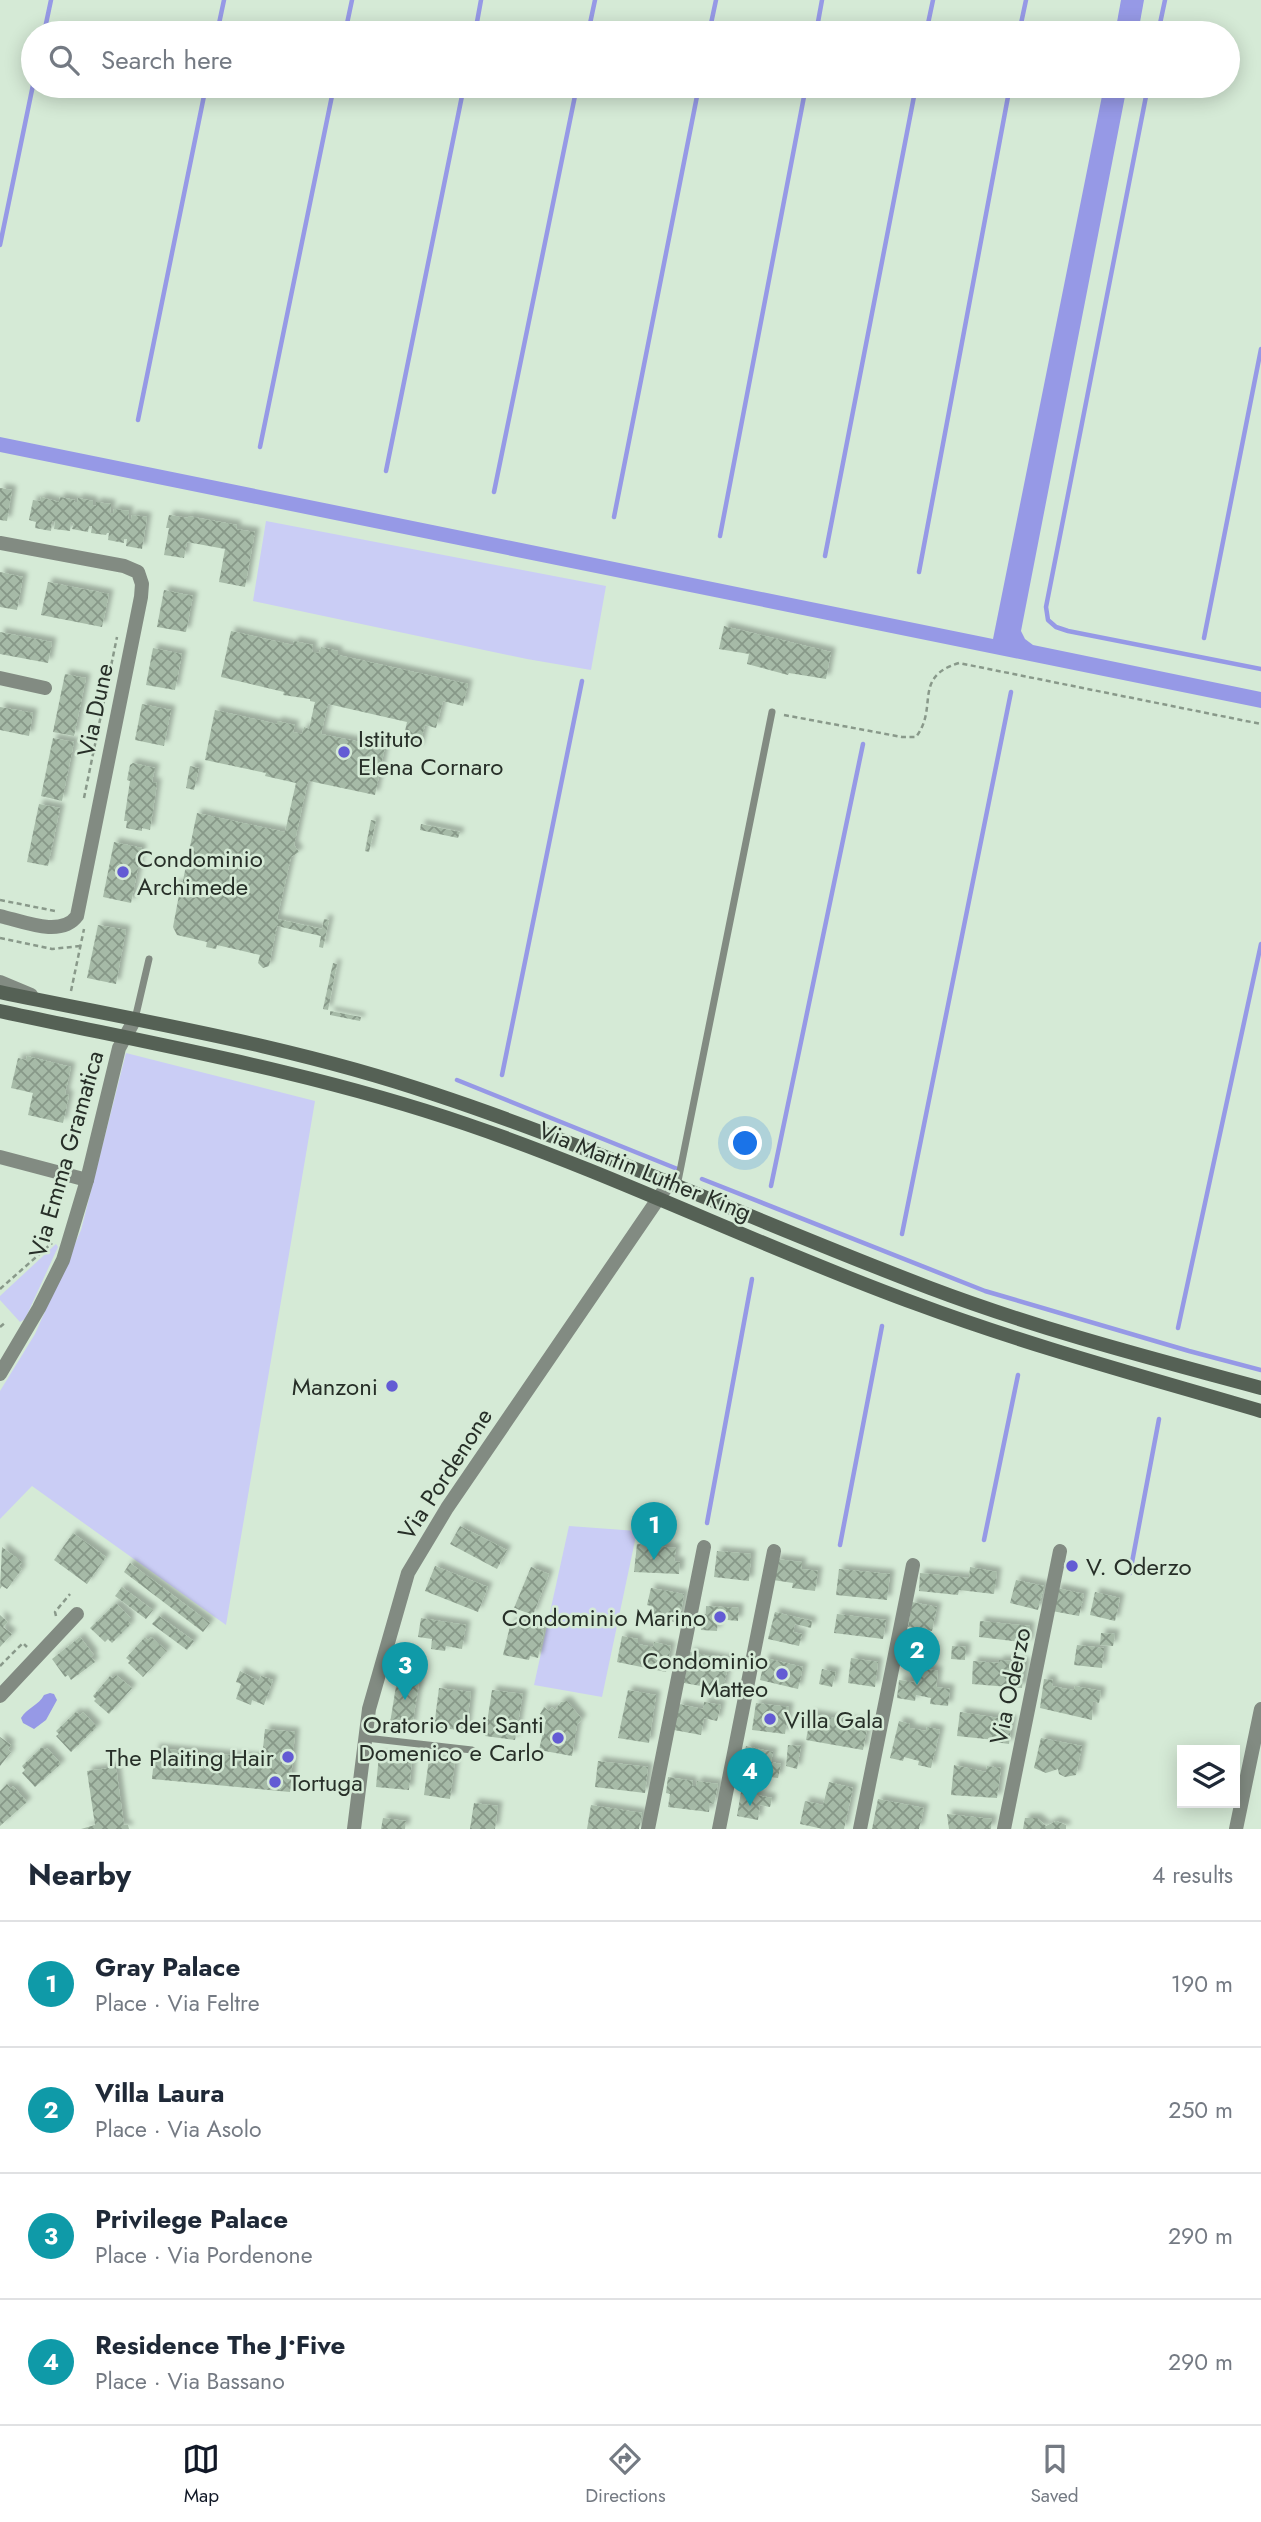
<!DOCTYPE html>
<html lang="en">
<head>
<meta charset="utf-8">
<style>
  body { margin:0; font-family:Jost,sans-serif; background:#f6f6f7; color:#1f2937 }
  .controls { position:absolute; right:21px; bottom:21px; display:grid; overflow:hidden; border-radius:0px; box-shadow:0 4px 18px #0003 }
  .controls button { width:63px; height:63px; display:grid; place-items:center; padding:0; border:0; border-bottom:2px solid #e0e1e3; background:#fff; color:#1f2937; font:35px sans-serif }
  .you { position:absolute; left:746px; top:1144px; width:24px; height:24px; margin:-18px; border:5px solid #fff; border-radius:50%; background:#1a73e8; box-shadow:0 0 0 10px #1a73e833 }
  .badge { display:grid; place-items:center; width:46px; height:46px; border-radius:50%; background:#111827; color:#fff; font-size:23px; font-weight:700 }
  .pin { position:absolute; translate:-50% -58px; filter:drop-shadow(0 2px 4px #0008) }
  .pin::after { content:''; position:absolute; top:37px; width:24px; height:21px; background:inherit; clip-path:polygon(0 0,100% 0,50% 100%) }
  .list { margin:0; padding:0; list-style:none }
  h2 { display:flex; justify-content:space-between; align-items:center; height:91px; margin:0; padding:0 28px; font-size:30px }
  h2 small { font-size:23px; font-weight:400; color:#747a83 }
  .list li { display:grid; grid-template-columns:46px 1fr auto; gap:21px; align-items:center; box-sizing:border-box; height:126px; padding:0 28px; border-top:2px solid #e0e1e3 }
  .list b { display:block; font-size:26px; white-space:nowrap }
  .list p { margin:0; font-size:23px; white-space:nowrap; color:#747a83 }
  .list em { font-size:23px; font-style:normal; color:#747a83 }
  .icon { flex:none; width:38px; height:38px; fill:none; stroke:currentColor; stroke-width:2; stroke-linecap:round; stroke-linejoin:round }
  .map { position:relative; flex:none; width:1261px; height:1829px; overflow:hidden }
  .search { position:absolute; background:#fff; box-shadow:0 4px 18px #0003; left:21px; right:21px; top:21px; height:77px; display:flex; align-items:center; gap:18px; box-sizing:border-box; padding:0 24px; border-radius:38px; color:#747a83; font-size:26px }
  .sheet { height:595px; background:#fff }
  nav { display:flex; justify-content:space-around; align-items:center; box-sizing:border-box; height:98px; border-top:2px solid #e0e1e3; background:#fff; font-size:19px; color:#747a83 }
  nav a { display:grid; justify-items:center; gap:4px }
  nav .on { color:#111827 }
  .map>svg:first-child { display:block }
  .green { fill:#cacdf5 }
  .water { fill:#9699e6 }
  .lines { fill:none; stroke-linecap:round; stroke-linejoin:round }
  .stream { stroke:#9699e6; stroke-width:4.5 }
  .building { fill:url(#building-cross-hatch); filter:url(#shadow) }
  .path { stroke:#89998a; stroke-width:2.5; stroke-dasharray:5 3.5; stroke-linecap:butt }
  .lane { stroke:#828b82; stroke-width:7 }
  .street { stroke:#828b82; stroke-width:14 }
  .secondary { stroke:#556155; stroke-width:14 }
  .poi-dot { fill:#635bd4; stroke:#d5ead6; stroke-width:2.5 }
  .labels { text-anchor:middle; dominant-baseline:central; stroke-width:5; stroke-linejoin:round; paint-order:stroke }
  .street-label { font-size:24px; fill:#272f28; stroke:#d5ead6 }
  .poi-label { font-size:24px; fill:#272f28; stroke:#d5ead6; text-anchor:start }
</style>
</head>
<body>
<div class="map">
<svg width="1261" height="1829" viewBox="0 0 1261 1829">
  <defs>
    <pattern id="building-cross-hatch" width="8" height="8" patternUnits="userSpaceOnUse" patternTransform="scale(1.75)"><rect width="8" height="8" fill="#a6baa7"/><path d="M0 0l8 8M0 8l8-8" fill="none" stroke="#879888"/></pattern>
    <filter id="shadow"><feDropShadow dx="4.5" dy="-4.5" stdDeviation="2" flood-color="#0004"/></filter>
  </defs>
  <rect width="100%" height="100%" fill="#d5ead6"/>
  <g class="green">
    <polygon points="266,521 606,586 591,670 527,659 253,601"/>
    <polygon points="126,1053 315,1101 226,1625 32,1486 0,1519 0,1391 35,1334 81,1230"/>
    <polygon points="56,1244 58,1247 25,1319 20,1322 0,1300 0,1296"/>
    <polygon points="569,1526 637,1531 602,1697 534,1685"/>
  </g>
  <g class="water">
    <polygon points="1121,0 1144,0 1138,33 1115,33"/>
    <polygon points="1104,86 1127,86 1021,631 1025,639 1033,645 1261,692 1261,708 0,452 0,437 993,639"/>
    <path d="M50,1693l4,1 3,6 -11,20 -12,9 -11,-6 -2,-5c6,-10 18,-13 23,-23z"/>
  </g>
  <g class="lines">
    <g class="stream">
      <polyline points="44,33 51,0"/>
      <polyline points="217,33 224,0"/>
      <polyline points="345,33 352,0"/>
      <polyline points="475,33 481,0"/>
      <polyline points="588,33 595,0"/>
      <polyline points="709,33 716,0"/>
      <polyline points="816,33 822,0"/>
      <polyline points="926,33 933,0"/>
      <polyline points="1019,33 1026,0"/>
      <polyline points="1158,33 1165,0"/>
      <polyline points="1148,86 1046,607 1048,620 1056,627 1068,631 1261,669"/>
      <polyline points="0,245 33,85"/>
      <polyline points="138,420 206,86"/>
      <polyline points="260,447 334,86"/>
      <polyline points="386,471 464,86"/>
      <polyline points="494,492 577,86"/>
      <polyline points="614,517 699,86"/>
      <polyline points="720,536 806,86"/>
      <polyline points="825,556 916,86"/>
      <polyline points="919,572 1010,86"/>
      <polyline points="1204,638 1261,349"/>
      <polyline points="502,1075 582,681"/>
      <polyline points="457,1080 680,1170"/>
      <polyline points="702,1179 985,1291 1189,1351 1261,1370"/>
      <polyline points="771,1186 863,744"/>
      <polyline points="902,1234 1011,692"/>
      <polyline points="1178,1328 1261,944"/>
      <polyline points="707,1523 752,1279"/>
      <polyline points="984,1540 1018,1375"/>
      <polyline points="840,1545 882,1326"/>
      <polyline points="1130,1573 1159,1419"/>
    </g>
  </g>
  <g class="building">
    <polygon points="0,488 12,490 7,521 0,520"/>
    <polygon points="41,497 59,502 60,497 75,500 74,502 77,502 78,498 93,501 93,505 96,506 96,502 111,504 110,513 113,513 114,509 129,511 128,519 131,519 132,515 147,517 142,549 126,546 127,539 124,539 124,543 108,540 109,533 107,533 106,535 91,533 92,526 89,526 88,532 72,529 74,523 71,522 70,531 54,529 55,522 52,521 51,531 35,528 36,522 29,520 33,500 40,501"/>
    <polygon points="169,515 188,518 188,516 237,525 236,529 255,532 245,587 219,582 225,549 187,542 184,558 164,555 169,528 166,528"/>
    <polygon points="0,572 23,577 17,610 0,607"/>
    <polygon points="48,582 109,594 102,627 41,615"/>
    <polygon points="164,590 193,596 186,632 157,627"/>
    <polygon points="724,626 831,652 826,679 789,673 788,675 747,664 749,654 719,649"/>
    <polygon points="231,631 293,645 294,641 313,645 312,652 319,653 321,647 338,651 338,655 468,684 463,706 443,701 436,728 425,725 419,749 402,745 407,722 328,704 321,734 385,747 375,795 309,781 307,785 294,845 299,852 291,857 277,919 322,929 324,919 329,920 323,948 319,947 321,936 277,926 269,966 263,968 258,963 260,955 217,945 216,949 206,947 207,942 177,935 173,927 179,895 173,893 175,884 182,885 197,813 285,832 296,783 265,776 266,773 205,760 215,710 277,724 277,721 295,725 293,732 302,734 304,727 309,729 315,702 310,701 310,699 283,695 284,692 221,677"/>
    <polygon points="0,632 52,642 48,663 0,654"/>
    <polygon points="153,648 182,654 175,690 146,685"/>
    <polygon points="65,674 86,678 74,736 53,732"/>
    <polygon points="142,704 171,710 164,746 135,740"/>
    <polygon points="0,707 33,713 29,736 0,730"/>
    <polygon points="53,738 74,742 62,801 41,796"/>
    <polygon points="133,763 155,768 152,782 157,783 150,830 142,828 142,831 126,828 127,821 124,821 130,781 127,780 130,765"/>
    <polygon points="190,766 199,768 194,790 186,788"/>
    <polygon points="39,804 60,808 48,866 27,862"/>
    <polygon points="371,820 376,821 369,852 365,851"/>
    <polygon points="421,824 460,832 458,838 420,830"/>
    <polygon points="114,842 142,848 131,903 103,897"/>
    <polygon points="98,925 126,930 116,984 87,978"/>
    <polygon points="333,963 337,964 328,1010 323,1009"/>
    <polygon points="330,1011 361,1017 360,1021 330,1015"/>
    <polygon points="27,1056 71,1067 65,1094 69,1095 63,1123 28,1115 33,1093 11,1088 18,1058 26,1060"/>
    <polygon points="460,1526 507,1550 497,1569 450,1544"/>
    <polygon points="73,1533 106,1557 87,1584 54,1560"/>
    <polygon points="637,1544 676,1548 674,1561 680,1562 679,1574 634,1572"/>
    <polygon points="2,1547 22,1562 19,1566 22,1569 7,1589 2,1586 0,1589"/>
    <polygon points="717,1551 751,1554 749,1581 714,1577"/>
    <polygon points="776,1559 802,1562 801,1569 818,1571 815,1591 792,1588 793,1583 773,1580"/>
    <polygon points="130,1563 210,1623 203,1632 124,1572"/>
    <polygon points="435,1566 488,1587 478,1612 425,1591"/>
    <polygon points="531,1567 549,1574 533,1615 514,1608"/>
    <polygon points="970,1567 997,1572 994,1594 959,1590 958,1595 919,1591 920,1573 969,1578"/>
    <polygon points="839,1569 890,1574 887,1600 836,1595"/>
    <polygon points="1016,1580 1044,1586 1038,1610 1010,1603"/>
    <polygon points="122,1587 153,1610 146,1619 115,1596"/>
    <polygon points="651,1588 684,1594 679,1623 649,1617 651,1606 647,1605"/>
    <polygon points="1057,1588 1084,1594 1079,1616 1052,1611"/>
    <polygon points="1095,1592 1120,1598 1115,1621 1090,1615"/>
    <polygon points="912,1602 937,1607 932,1631 908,1627"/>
    <polygon points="116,1603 131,1618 128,1621 131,1624 112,1643 108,1639 105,1642 90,1628"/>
    <polygon points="706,1606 739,1608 738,1621 718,1619 717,1631 701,1630 702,1614 706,1614"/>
    <polygon points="775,1612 812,1621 811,1628 795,1624 793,1632 802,1634 799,1646 768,1639"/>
    <polygon points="837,1614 886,1620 883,1639 834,1633"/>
    <polygon points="0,1615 8,1622 3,1627 12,1634 0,1647"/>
    <polygon points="159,1616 194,1641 187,1650 152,1624"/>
    <polygon points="421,1618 466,1625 462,1649 446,1646 445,1651 431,1649 432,1639 418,1637"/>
    <polygon points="980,1621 1030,1626 1029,1643 979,1637"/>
    <polygon points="511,1622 544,1630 538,1658 530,1656 529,1660 503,1655"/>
    <polygon points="1101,1633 1115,1634 1113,1646 1100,1645"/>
    <polygon points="622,1636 638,1639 638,1644 653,1647 654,1642 671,1646 666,1672 617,1662"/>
    <polygon points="80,1637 94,1655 91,1657 95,1662 71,1680 68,1675 65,1677 52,1659"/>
    <polygon points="145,1637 148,1640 151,1637 167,1651 143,1677 128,1663 130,1661 126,1658"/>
    <polygon points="1077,1645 1104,1648 1102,1668 1074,1665"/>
    <polygon points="952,1646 966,1647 965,1660 951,1659"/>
    <polygon points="690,1652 729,1660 723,1690 684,1683"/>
    <polygon points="765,1658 803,1667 798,1689 760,1680"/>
    <polygon points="851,1658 878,1662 875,1687 848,1683"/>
    <polygon points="999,1660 1025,1662 1022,1688 972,1684 973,1661 999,1663"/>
    <polygon points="917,1667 938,1671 936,1687 950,1689 948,1706 930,1704 931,1698 916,1695 915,1701 897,1698 899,1680 914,1682"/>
    <polygon points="822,1669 836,1672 832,1687 819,1684"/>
    <polygon points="240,1671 259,1681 261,1676 273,1680 264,1705 252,1700 251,1705 236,1699 241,1684 236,1682"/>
    <polygon points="398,1674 420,1677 412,1726 390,1723"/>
    <polygon points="116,1675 132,1688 109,1714 94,1701 96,1699 93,1696 110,1676 113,1678"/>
    <polygon points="1044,1679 1053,1680 1052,1686 1067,1689 1074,1690 1075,1686 1101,1691 1099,1703 1093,1701 1092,1720 1040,1708"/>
    <polygon points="439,1688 471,1692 466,1731 434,1727"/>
    <polygon points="492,1690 523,1694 515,1740 485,1736"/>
    <polygon points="628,1690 656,1695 649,1743 618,1738"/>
    <polygon points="567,1701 582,1719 577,1725 572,1756 539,1750 546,1720 540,1714 544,1707 549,1711 552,1707 555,1710 561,1702"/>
    <polygon points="704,1702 721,1705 717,1721 704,1718 701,1735 674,1730 679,1704 703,1709"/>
    <polygon points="756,1703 789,1707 785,1734 752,1730"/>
    <polygon points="76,1712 80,1715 83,1712 97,1727 71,1752 56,1736 59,1734 56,1731"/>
    <polygon points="960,1712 1012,1720 1009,1744 995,1742 995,1740 957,1736"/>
    <polygon points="811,1714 868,1724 863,1750 806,1740"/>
    <polygon points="899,1721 910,1724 910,1728 926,1731 927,1727 940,1730 931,1768 918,1765 919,1761 904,1757 903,1761 890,1758"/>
    <polygon points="265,1729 295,1732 290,1792 152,1779 155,1748 262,1758"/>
    <polygon points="0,1737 11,1745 8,1749 11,1752 0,1766"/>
    <polygon points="1041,1738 1082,1746 1076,1775 1065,1777 1059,1774 1058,1769 1046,1773 1034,1768"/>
    <polygon points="788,1745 801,1746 797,1769 786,1766"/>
    <polygon points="746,1746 773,1752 771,1762 781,1764 778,1778 744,1774 747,1762 743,1762"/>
    <polygon points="42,1747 45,1750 47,1748 61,1764 35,1787 22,1773 25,1770 22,1766"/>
    <polygon points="379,1755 412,1759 409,1790 376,1787"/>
    <polygon points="429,1759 455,1761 450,1799 424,1795"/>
    <polygon points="598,1761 648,1767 645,1793 595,1787"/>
    <polygon points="954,1765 986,1772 987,1766 1001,1768 997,1798 951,1795"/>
    <polygon points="116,1767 124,1825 128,1825 129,1829 81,1829 95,1825 87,1771"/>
    <polygon points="668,1777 693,1781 692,1786 696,1786 697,1781 718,1784 714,1804 710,1803 709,1812 668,1807 670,1794 666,1793"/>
    <polygon points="829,1782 853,1788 844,1829 823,1829 800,1824 805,1801 823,1805"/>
    <polygon points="7,1784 11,1789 13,1786 27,1802 0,1826 0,1791"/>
    <polygon points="741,1792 772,1798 770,1807 760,1805 758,1820 737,1816"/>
    <polygon points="878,1799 924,1808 919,1829 872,1829"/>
    <polygon points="474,1803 498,1806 495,1829 470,1829"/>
    <polygon points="591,1805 642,1813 639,1829 587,1829"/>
    <polygon points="947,1814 992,1819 991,1829 949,1829"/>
    <polygon points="383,1818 406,1821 405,1829 381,1829"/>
    <polygon points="1025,1818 1037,1818 1046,1826 1056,1821 1066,1825 1066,1829 1023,1829"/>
  </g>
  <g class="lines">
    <g class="path">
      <path d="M784,715l118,22h14c23,-30 -4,-60 43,-74l302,61"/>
      <polyline points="84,798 117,637"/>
      <polyline points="0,900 55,911"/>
      <polyline points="0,938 52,949 80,946"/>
      <polyline points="71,991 84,929"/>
      <polyline points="0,1289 52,1243"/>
      <polyline points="0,1327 6,1322"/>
      <polyline points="56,1616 55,1612 70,1594"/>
      <polyline points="0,1666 23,1643 27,1647"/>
    </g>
    <g class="lane">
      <polyline points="135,1019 149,959"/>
      <polyline points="677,1186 772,712"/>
      <polyline points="366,1738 472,1750"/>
    </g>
    <g class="street">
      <path d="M0,543l124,23 14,6 4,12 -1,13 -64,319c-16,22 -55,5 -77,0"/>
      <polyline points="0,678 45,688"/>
      <polyline points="0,982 31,995"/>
      <polyline points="0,1157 87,1180"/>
      <polyline points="0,1374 39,1308 63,1260 87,1180 119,1048 135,1019"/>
      <polyline points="0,1696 77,1614"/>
      <polyline points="354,1829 369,1709 408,1573 447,1508 669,1183"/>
      <polyline points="648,1829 704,1547"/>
      <polyline points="719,1829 774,1551"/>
      <polyline points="860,1829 913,1565"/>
      <polyline points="1004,1829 1060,1551"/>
      <polyline points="1236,1829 1261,1709"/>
    </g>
    <g class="secondary">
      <path d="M0,992c145,30 293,54 434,102 169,56 330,131 496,194 108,41 220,70 331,100"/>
      <path d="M0,1011c157,34 314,61 466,113 153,52 299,125 451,180 113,42 229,73 344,107"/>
    </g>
  </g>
  <g class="poi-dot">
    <circle cx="344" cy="752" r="7"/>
    <circle cx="123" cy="872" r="7"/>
    <circle cx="392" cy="1386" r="7"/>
    <circle cx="1072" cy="1566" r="7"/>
    <circle cx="720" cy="1617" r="7"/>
    <circle cx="782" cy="1674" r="7"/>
    <circle cx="770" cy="1719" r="7"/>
    <circle cx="558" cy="1738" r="7"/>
    <circle cx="288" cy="1757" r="7"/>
    <circle cx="275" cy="1782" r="7"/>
  </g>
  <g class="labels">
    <g class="street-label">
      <text transform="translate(95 710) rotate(-78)">Via Dune</text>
      <text transform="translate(66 1154) rotate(-74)">Via Emma Gramatica</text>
      <text transform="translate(645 1171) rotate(22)">Via Martin Luther King</text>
      <text transform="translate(445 1474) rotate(-57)">Via Pordenone</text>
      <text transform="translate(1010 1686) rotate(-78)">Via Oderzo</text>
    </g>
    <g class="poi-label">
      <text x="358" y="738">Istituto<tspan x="358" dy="28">Elena Cornaro</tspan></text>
      <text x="137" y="858">Condominio<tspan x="137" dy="28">Archimede</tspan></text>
      <text x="378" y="1386" text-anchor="end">Manzoni</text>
      <text x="1086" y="1566">V. Oderzo</text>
      <text x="706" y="1617" text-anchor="end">Condominio Marino</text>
      <text x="768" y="1660" text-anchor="end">Condominio<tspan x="768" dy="28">Matteo</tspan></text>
      <text x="784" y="1719">Villa Gala</text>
      <text x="544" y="1724" text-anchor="end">Oratorio dei Santi<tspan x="544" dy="28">Domenico e Carlo</tspan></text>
      <text x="274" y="1757" text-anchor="end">The Plaiting Hair</text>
      <text x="289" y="1782">Tortuga</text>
    </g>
  </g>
</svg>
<div class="controls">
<button><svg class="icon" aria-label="layers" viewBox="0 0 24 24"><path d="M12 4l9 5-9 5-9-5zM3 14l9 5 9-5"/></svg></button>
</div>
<div class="you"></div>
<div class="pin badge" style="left:654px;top:1560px;background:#0f9aa8">1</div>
<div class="pin badge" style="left:917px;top:1685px;background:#0f9aa8">2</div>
<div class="pin badge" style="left:405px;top:1700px;background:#0f9aa8">3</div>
<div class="pin badge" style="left:750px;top:1806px;background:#0f9aa8">4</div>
<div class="search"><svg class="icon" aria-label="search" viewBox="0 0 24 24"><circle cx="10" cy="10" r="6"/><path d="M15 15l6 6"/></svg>Search here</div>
</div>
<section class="sheet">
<h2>Nearby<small>4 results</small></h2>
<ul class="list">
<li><span class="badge" style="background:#0f9aa8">1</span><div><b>Gray Palace</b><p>Place · Via Feltre</p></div><em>190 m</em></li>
<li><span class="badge" style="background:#0f9aa8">2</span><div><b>Villa Laura</b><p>Place · Via Asolo</p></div><em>250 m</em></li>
<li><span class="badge" style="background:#0f9aa8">3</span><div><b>Privilege Palace</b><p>Place · Via Pordenone</p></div><em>290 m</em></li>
<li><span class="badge" style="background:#0f9aa8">4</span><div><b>Residence The J•Five</b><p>Place · Via Bassano</p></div><em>290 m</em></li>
</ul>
</section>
<nav>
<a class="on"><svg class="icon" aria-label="map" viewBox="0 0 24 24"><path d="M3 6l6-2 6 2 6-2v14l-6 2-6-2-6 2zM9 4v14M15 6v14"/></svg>Map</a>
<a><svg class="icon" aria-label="directions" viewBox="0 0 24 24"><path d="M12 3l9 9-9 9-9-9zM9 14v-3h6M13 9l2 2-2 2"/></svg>Directions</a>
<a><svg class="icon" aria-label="saved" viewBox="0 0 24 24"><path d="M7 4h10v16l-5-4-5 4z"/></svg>Saved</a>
</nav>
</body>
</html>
